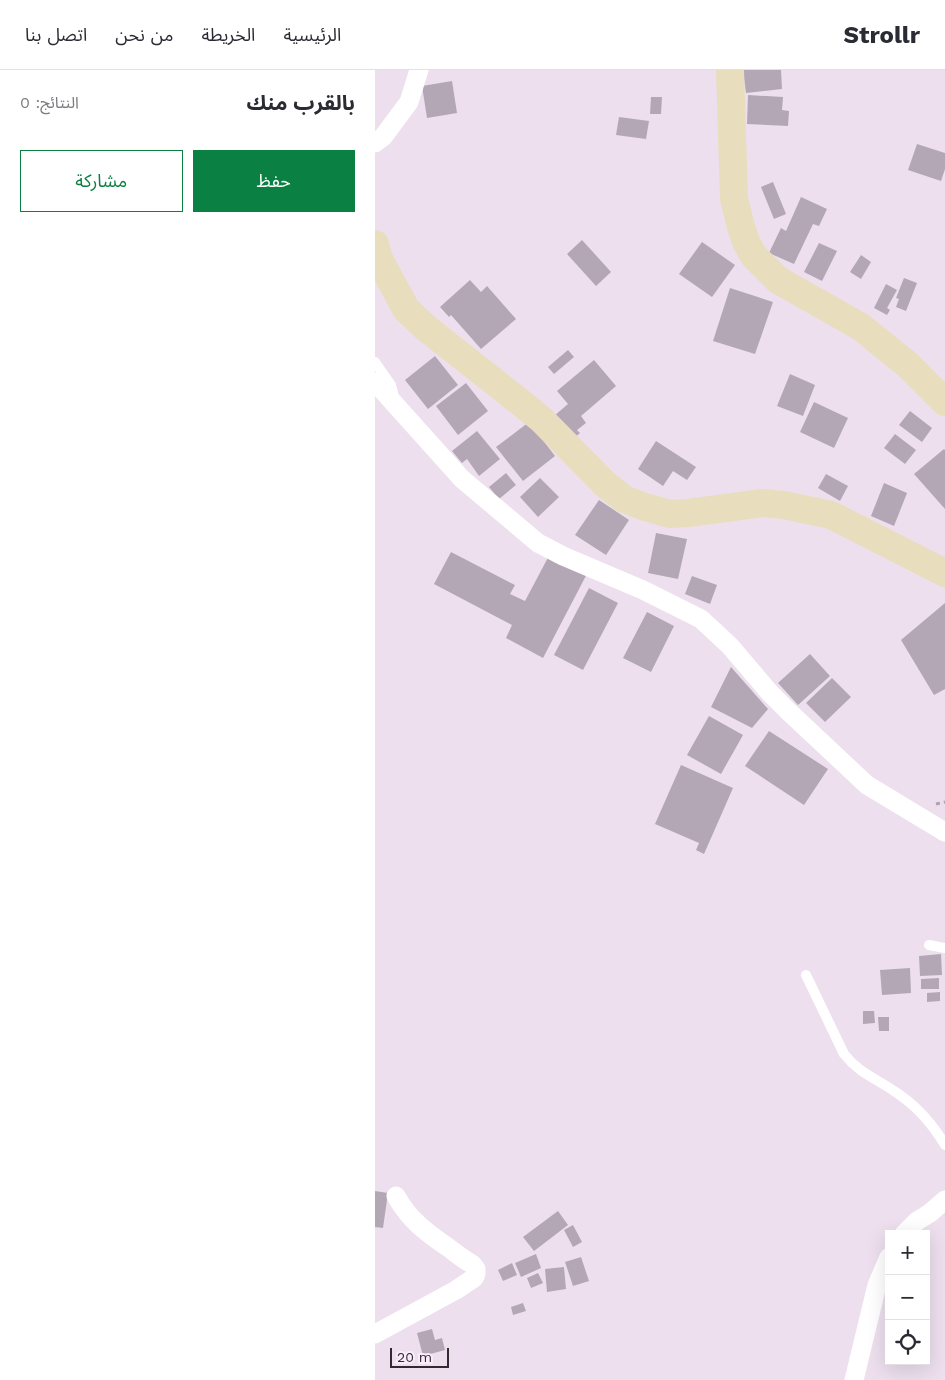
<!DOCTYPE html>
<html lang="ar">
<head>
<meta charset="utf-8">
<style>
  body { margin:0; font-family:"Work Sans","Noto Sans Arabic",sans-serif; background:#f7f7f7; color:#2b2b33; direction:rtl }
  .controls { position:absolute; right:15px; bottom:15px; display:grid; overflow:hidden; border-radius:0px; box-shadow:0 5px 20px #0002 }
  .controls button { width:45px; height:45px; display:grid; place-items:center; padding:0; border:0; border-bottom:1px solid #e1e1e2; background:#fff; color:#2b2b33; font:25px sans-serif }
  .scale { position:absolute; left:15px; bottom:12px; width:59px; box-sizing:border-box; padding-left:5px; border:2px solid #312b31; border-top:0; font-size:14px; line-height:18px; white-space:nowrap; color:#312b31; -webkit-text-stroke:4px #faecfb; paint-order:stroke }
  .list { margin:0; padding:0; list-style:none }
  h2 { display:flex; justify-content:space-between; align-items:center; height:65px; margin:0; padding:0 20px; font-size:21px }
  h2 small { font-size:16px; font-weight:400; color:#7c7c81 }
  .actions { display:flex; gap:10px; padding:15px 20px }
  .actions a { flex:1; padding:11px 0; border:1px solid #0b8043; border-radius:0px; text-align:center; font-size:18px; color:#0b8043 }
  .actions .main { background:#0b8043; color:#fff }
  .icon { flex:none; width:28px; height:28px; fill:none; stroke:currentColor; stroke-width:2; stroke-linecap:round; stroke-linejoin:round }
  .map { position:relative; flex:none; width:570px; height:1310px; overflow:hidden; direction:ltr }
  header { display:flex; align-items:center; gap:30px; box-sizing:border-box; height:70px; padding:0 25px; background:#fff; border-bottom:1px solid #e1e1e2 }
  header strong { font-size:24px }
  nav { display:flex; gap:28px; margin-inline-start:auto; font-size:18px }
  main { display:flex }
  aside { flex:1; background:#fff }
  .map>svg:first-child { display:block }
  .building { fill:#b4a7b5 }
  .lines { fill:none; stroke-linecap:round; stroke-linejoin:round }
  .path { stroke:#aea2ae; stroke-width:3; stroke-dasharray:4 4; stroke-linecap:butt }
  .service { stroke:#fff; stroke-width:10 }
  .minor { stroke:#fff; stroke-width:19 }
  .secondary { stroke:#e8debd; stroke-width:28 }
</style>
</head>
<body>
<header>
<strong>Strollr</strong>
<nav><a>الرئيسية</a><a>الخريطة</a><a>من نحن</a><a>اتصل بنا</a></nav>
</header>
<main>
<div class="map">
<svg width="570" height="1310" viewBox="0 0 570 1310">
  <rect width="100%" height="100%" fill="#eddfee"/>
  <g class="building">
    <polygon points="368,0 406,0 407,19 371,23"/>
    <polygon points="77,11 82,43 52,48 47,16"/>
    <polygon points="373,25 408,27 407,40 414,41 413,56 372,54"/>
    <polygon points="276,27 287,27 286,44 275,44"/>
    <polygon points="244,47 274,51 271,69 241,65"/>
    <polygon points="542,74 570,83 570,99 566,111 533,100"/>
    <polygon points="398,112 411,144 399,149 386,117"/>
    <polygon points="426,127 452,139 444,156 438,154 419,194 394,183 406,158 411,161"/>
    <polygon points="207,170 236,202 221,216 192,184"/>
    <polygon points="327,172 360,195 337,227 304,204"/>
    <polygon points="444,173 462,181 447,211 429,202"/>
    <polygon points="486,185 496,192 486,209 475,202"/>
    <polygon points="529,208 542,213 531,241 521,237 524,229 521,228"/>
    <polygon points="95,210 106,222 112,216 141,249 106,279 76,245 74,247 65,237"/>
    <polygon points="511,214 522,220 512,238 515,240 512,245 499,238"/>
    <polygon points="355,218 398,232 380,284 338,271"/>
    <polygon points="193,280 199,287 179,304 173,297"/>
    <polygon points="60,286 83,315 53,339 30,310"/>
    <polygon points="219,290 241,316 206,346 211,353 202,360 205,363 198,369 179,346 193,334 182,321"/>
    <polygon points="415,304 440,315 428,346 402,336"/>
    <polygon points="91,313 113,341 83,365 61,336"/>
    <polygon points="439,332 473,348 459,378 425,362"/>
    <polygon points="535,341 557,358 547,372 524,355"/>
    <polygon points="154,352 180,386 148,411 121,377"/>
    <polygon points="102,361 125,389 104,406 92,389 87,393 77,381"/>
    <polygon points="520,364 541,380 530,394 509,378"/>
    <polygon points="281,371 321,397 312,410 298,401 288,416 263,399"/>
    <polygon points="569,379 570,380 570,439 539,404"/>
    <polygon points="131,403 141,415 124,429 114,417"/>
    <polygon points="451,404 473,416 465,431 443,418"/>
    <polygon points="165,408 184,427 163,447 145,427"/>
    <polygon points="509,413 532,423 519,456 496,446"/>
    <polygon points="224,430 254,450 231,485 200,465"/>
    <polygon points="281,463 312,469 303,509 273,503"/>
    <polygon points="177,480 214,500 168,588 131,568 137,555 59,514 76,482 140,515 135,524 150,531"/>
    <polygon points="317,506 342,515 335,534 310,524"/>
    <polygon points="214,518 243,533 208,600 179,585"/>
    <polygon points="570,533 570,619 559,625 526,570"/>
    <polygon points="272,542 299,556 276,602 248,588"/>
    <polygon points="435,584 455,606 423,635 403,613"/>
    <polygon points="356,597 393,639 377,658 336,637"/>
    <polygon points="457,608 476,627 450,652 431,633"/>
    <polygon points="334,646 368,665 346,704 312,685"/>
    <polygon points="394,661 453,699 429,735 370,696"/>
    <polygon points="306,695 358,718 329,784 321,780 324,773 280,754"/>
    <polygon points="566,884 567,905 545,906 544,886"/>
    <polygon points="535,898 536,923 507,925 505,900"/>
    <polygon points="564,908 564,919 546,919 546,909"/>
    <polygon points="565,922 565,931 552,932 552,923"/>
    <polygon points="488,941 499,941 500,953 488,954"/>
    <polygon points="503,947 514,947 514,961 504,961"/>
    <polygon points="0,1121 13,1123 8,1158 0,1157"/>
    <polygon points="183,1141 193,1155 159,1181 148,1167"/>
    <polygon points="198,1155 207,1172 198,1177 189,1160"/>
    <polygon points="161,1184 166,1198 146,1207 140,1193"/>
    <polygon points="206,1187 214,1211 198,1216 190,1192"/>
    <polygon points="137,1193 142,1205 128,1211 123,1200"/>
    <polygon points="189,1197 191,1219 172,1222 170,1199"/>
    <polygon points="163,1203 168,1213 156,1218 152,1208"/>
    <polygon points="148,1233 151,1241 138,1245 136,1237"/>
    <polygon points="57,1259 60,1270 67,1268 70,1280 48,1286 42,1263"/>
  </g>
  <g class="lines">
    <polyline class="path" points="561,734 570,732"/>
    <g class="service">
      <polyline points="0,292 16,315 19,327"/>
      <polyline points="554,875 570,878"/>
      <path d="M431,905l38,79c16,20 30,23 50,37 22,14 38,32 51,54"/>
    </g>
    <g class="minor">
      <polyline points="0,73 8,67 34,32 44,0"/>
      <polyline points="0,312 87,409 163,473 188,486 268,520 326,549 355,576 395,623 413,641 492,715 570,762"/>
      <polyline points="529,1164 542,1151 555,1143 570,1130"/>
      <path d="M0,1264l81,-44 18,-12 2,-4v-5l-4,-5c-8,-4 -15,-10 -23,-16 -22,-15 -40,-28 -53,-52"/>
      <polyline points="479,1310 502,1215 514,1187"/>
    </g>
    <g class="secondary">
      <polyline points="355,0 359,129 366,157 372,174 379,186 403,210 486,257 533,295 570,332"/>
      <polyline points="0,174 4,189 31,239 51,258 140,328 167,350 230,414 249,429 270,437 295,444 313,443 388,433 409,435 456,445 570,503"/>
    </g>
  </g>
</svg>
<div class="controls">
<button>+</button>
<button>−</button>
<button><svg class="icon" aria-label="locate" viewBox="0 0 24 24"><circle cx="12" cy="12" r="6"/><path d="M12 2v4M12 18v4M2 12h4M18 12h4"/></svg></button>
</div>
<div class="scale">20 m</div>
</div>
<aside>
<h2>بالقرب منك<small>النتائج: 0</small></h2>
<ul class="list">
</ul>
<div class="actions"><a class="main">حفظ</a><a>مشاركة</a></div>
</aside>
</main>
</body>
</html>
